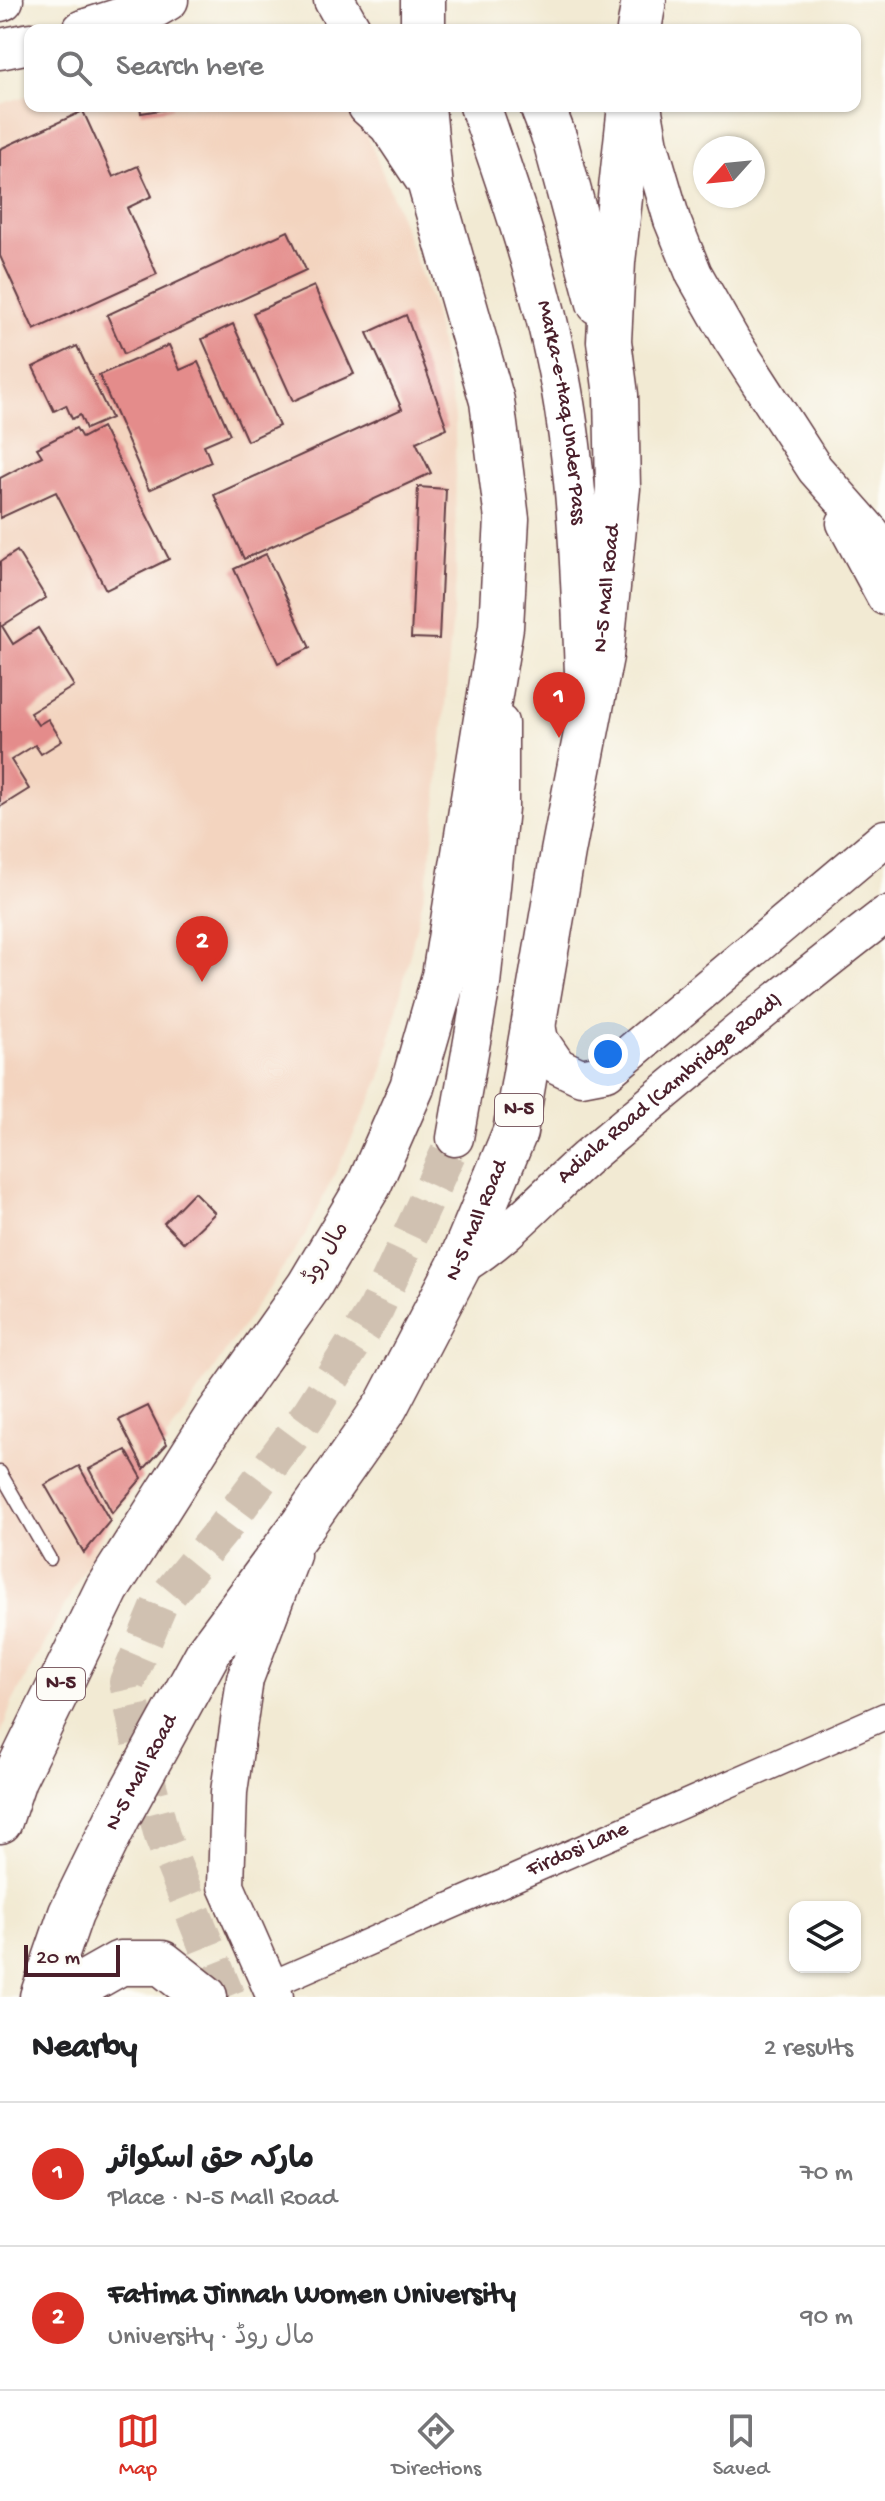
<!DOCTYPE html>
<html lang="en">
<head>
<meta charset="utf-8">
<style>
  body { margin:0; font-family:"Gochi Hand","Playpen Sans Arabic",sans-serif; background:#f2f2f2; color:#202124 }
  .controls { position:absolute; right:24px; bottom:24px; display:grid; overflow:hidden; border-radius:16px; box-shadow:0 2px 6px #0004 }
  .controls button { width:72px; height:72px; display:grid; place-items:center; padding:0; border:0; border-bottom:2px solid #e0e0e0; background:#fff; color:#202124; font:40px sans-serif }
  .compass { position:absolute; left:693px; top:136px; width:72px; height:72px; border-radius:50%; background:#fff; box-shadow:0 2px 6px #0004; rotate:243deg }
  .scale { position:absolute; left:24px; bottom:20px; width:96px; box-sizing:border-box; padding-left:8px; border:4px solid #4a1f2b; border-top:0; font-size:22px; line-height:28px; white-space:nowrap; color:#4a1f2b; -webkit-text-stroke:6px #fdfcf7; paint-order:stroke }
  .you { position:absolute; left:608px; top:1054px; width:28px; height:28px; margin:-20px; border:6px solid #fff; border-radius:50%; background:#1a73e8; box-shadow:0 0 0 12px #1a73e833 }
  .badge { display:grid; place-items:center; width:52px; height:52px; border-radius:50%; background:#d93025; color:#fff; font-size:26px; font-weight:700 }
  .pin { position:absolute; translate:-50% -66px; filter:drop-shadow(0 2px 4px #0008) }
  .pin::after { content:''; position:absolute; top:42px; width:28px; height:24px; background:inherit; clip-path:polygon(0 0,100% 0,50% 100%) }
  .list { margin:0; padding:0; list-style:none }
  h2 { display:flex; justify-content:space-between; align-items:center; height:104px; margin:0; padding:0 32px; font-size:34px }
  h2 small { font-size:26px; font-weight:400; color:#757577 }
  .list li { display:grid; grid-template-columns:52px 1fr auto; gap:24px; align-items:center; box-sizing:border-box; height:144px; padding:0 32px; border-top:2px solid #e0e0e0 }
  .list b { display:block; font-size:30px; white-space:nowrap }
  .list p { margin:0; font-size:26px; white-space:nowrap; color:#757577 }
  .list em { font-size:26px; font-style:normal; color:#757577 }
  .icon { flex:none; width:44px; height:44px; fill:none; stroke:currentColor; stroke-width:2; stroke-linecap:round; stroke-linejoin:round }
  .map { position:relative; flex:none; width:885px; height:1997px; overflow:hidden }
  .search { position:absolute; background:#fff; box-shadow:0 2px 6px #0004; left:24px; right:24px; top:24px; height:88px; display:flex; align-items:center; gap:20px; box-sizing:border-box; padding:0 28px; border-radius:16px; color:#757577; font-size:30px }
  .sheet { height:392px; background:#fff }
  nav { display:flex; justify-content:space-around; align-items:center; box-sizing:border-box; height:112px; border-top:2px solid #e0e0e0; background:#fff; font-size:22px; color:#757577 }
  nav a { display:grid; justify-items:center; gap:4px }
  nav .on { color:#d93025 }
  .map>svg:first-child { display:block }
  .built { fill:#f3d4bf }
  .building { fill:#e48c8b }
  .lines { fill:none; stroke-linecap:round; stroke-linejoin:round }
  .secondary-tunnel { stroke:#d0c1b1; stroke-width:36; stroke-dasharray:36 18; stroke-linecap:butt }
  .lane-casing { stroke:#633d44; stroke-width:15 }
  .street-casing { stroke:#633d44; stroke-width:29 }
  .secondary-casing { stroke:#633d44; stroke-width:39 }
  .primary-casing { stroke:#633d44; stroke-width:43 }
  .highway-casing { stroke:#633d44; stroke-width:47 }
  .lane { stroke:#fff; stroke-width:12 }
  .street { stroke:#fff; stroke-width:26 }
  .secondary { stroke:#fff; stroke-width:36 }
  .primary { stroke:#fff; stroke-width:40 }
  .highway { stroke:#fff; stroke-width:44 }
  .labels { text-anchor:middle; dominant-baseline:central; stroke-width:6; stroke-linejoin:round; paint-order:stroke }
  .shield { fill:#fdfcf7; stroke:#806168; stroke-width:2 }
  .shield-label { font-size:20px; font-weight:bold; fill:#4a1f2b }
  .street-label { font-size:22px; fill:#4a1f2b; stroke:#fdfcf7 }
</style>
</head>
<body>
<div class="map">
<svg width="885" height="1997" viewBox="0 0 885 1997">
  <rect width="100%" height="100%" fill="#fdfcf7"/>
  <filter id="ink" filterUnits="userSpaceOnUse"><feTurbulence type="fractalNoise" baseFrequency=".0125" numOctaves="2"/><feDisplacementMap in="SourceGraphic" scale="16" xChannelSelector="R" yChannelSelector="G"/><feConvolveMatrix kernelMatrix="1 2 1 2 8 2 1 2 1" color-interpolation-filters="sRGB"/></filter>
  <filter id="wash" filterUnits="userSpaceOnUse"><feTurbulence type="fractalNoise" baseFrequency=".006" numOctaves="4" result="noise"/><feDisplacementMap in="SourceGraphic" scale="32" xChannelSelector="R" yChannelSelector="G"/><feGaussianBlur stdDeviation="1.8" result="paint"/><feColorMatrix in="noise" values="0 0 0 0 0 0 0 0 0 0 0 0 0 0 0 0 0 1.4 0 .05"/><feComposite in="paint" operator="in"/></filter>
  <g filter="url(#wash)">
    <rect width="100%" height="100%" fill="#f2ead3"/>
    <polygon class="built" points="30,95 30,106 349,106 358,113 394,200 433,308 455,416 456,578 434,832 426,885 381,1078 305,1235 110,1521 12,1703 0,1737 0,104"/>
    <g id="blocks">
      <g class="building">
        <polygon points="140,106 171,106 172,108 141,113"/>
        <polygon points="83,111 113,177 138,166 152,196 127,208 157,274 34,330 0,256 0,149"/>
        <polygon points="288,231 306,270 124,354 107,315"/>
        <polygon points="314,286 354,374 293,401 253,313"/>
        <polygon points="406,315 447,428 416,442 431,473 244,559 214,495 402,409 367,333"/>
        <polygon points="233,324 279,426 247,441 202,339"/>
        <polygon points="169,345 180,370 198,362 230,434 204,445 211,462 149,490 99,375"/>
        <polygon points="77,346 111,418 86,429 80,415 72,419 66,405 54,411 33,367"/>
        <polygon points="102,427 169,559 106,590 56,492 0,518 0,478 42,456 37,448 76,428 82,438"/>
        <polygon points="418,487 446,489 439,639 411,638"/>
        <polygon points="17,551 46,598 2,626 13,644 38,628 74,686 30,713 38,725 48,719 62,741 41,754 35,745 11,760 29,789 0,807 0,562"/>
        <polygon points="266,554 310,648 278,663 234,569"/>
        <polygon points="194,1192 215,1213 184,1243 164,1223"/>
        <polygon points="148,1406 167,1444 144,1469 119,1420"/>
        <polygon points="126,1450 142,1478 112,1513 89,1469"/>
        <polygon points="79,1466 110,1521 84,1553 45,1485"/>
      </g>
    </g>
  </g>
  <g filter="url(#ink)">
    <use href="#blocks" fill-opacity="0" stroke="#633d44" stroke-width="2"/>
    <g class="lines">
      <polyline class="secondary-tunnel" points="227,1997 162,1836 149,1786 127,1682 159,1606 223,1529 311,1411 376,1309 455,1138"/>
      <defs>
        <polyline id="lane" points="0,1472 50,1559"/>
        <g id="street">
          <path id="s1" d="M270,1985l615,-269"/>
        </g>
        <g id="secondary">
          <polyline points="643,106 650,145 672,220 694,274 731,339 815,469 885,548"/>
          <polyline points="845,523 885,597"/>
          <polyline points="535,1015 540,1040 558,1066 581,1077 607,1072 885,838"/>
          <polyline points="455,1138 482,984 500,808 500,723"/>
          <path id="s2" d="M458,1268c51,-30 89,-77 134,-115 96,-81 193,-161 293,-238"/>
          <polyline points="275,1997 226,1886 229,1792 245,1679 292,1555"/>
        </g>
        <g id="primary">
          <polyline points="334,0 351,30"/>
          <polyline points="0,1 3,0"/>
          <polyline points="83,30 156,7 168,0"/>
          <polyline points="0,49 30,43"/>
          <polyline points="368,106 389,125 431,188"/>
          <path id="s3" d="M480,106c31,88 61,177 79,269 19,98 22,199 26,298"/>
        </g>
        <g id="highway">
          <polyline points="423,30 423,0"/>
          <polyline points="639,30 644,0"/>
          <polyline points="542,106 555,140 599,303"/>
          <polyline points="0,1821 14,1779 107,1589 215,1419 309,1286 369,1185 412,1087 444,976 501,627 507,519 492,401 431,188 423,106"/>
          <path id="s4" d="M42,1997l29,-84 47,-96 91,-166 95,-128 82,-117 72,-138 57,-136 48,-280 38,-196 17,-168 -2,-93 -7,-54 4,-79 17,-156"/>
          <polyline points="60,1997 120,1963 162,1963 205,1997"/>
        </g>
      </defs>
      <use href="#lane" class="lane-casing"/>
      <use href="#street" class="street-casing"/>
      <use href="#secondary" class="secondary-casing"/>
      <use href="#primary" class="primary-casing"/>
      <use href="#highway" class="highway-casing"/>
      <use href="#lane" class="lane"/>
      <use href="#street" class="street"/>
      <use href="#secondary" class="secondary"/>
      <use href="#primary" class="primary"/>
      <use href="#highway" class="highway"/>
    </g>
  </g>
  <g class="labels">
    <g class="shield">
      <rect x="495" y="1094" width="48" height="32" rx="6"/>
      <rect x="37" y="1668" width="48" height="32" rx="6"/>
    </g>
    <g class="shield-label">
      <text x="519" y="1110">N-5</text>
      <text x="61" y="1684">N-5</text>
    </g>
    <g class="street-label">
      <text stroke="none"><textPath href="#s3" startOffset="318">Marka-e-Haq Under Pass</textPath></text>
      <text stroke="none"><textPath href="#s4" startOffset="1542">N-5 Mall Road</textPath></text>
      <text stroke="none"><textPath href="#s2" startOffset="278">Adiala Road (Cambridge Road)</textPath></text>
      <text stroke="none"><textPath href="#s4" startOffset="894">N-5 Mall Road</textPath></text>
      <text transform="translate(327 1254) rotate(-59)">مال روڈ</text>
      <text stroke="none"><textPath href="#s4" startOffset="246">N-5 Mall Road</textPath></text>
      <text stroke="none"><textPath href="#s1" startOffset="336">Firdosi Lane</textPath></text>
    </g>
  </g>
</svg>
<div class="controls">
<button><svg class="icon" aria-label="layers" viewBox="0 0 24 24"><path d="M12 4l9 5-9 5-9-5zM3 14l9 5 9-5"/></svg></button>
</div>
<svg class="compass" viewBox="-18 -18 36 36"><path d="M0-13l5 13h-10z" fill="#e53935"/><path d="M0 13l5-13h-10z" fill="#757577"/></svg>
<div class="scale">20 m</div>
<div class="you"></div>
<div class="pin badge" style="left:559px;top:738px">1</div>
<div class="pin badge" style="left:202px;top:982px">2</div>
<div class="search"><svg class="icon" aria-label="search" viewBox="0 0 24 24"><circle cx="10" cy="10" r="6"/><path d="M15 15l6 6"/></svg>Search here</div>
</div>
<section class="sheet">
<h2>Nearby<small>2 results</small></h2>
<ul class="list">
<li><span class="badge">1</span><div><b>مارکہ حق اسکوائر</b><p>Place · N-5 Mall Road</p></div><em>70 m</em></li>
<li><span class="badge">2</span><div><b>Fatima Jinnah Women University</b><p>University · مال روڈ</p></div><em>90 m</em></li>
</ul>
</section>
<nav>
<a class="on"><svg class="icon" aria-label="map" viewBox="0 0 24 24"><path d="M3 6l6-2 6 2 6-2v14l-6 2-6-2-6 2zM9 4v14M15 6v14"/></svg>Map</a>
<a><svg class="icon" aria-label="directions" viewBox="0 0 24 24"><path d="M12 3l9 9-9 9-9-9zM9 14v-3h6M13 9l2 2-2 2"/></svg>Directions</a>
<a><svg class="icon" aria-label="saved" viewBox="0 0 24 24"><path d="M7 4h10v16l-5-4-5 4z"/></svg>Saved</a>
</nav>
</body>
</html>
